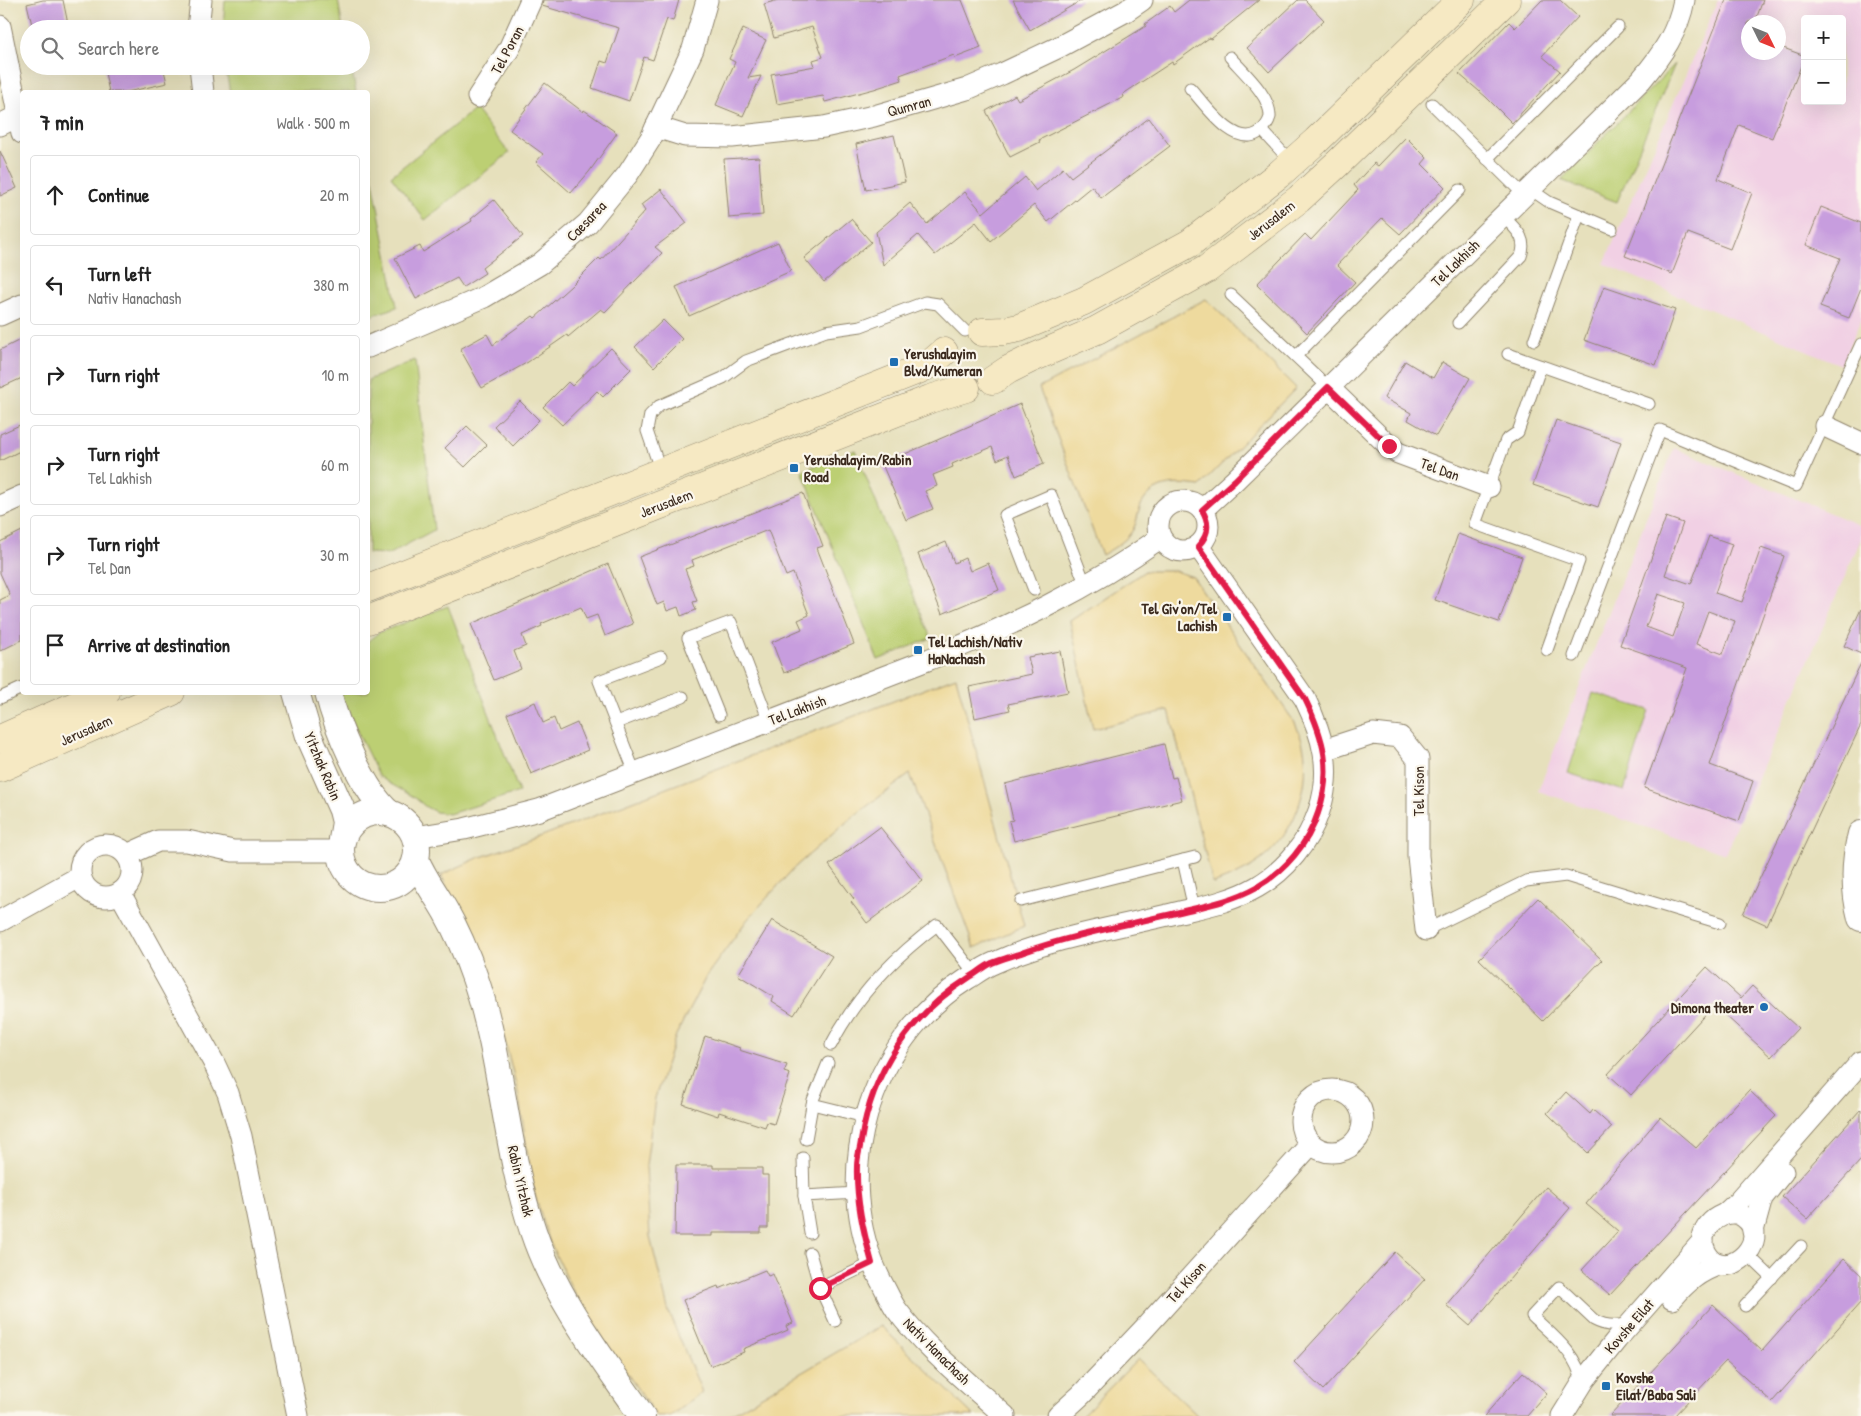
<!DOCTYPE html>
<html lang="en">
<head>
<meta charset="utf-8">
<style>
  body { margin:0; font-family:"Patrick Hand",sans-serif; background:#f2f2f2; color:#222 }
  .controls { position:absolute; right:15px; top:15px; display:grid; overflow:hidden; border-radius:5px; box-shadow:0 5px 20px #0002 }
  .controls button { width:45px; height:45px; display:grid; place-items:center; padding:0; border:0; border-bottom:1px solid #e0e0e0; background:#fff; color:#222; font:25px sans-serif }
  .compass { position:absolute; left:1741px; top:15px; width:45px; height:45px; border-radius:50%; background:#fff; box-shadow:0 5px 20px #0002; rotate:133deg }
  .stop { position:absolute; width:15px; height:15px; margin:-11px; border:4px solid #e11d48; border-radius:50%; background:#fff }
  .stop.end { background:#e11d48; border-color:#fff; box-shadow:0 1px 5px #0008 }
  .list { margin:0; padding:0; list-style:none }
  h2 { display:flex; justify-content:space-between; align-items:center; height:65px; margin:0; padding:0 20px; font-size:21px }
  h2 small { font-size:16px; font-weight:400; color:#767676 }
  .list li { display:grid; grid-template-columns:32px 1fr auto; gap:15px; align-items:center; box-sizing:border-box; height:80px; margin:0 10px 10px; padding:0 10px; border:1px solid #e0e0e0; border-radius:5px }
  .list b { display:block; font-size:19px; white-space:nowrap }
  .list p { margin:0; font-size:16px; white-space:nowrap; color:#767676 }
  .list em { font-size:16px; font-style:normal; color:#767676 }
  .icon { flex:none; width:28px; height:28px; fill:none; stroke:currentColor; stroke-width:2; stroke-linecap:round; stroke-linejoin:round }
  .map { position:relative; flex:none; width:1861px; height:1416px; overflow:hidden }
  .search { position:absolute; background:#fff; box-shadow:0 5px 20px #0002; left:20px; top:20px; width:350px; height:55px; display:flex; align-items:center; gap:12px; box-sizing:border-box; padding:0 18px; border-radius:28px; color:#767676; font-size:19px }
  .panel { position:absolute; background:#fff; box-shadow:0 5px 20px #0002; left:20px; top:90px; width:350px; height:605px; border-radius:5px }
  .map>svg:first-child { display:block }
  .built { fill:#f1d0e4; fill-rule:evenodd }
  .green { fill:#bccf73; stroke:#7c7c48 }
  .sand { fill:#eeda9e; stroke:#94825e }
  .building { fill:#c79dde; fill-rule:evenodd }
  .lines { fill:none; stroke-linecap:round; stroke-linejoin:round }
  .service-casing { stroke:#90856d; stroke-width:13 }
  .minor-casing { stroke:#90856d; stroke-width:23 }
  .tertiary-casing { stroke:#90856d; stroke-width:28 }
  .secondary-casing { stroke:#90856d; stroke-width:29 }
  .service { stroke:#fff; stroke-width:11 }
  .minor { stroke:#fff; stroke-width:21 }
  .tertiary { stroke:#fff; stroke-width:26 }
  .secondary { stroke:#f6e9c3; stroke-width:28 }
  .route { stroke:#e11d48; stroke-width:6 }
  .poi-dot { fill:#1f6fb2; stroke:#fbf7ec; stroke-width:2 }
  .labels { text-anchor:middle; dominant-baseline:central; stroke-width:4.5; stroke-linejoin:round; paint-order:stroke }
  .street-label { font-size:15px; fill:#3b2a1e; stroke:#fbf7ec }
  .poi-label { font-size:15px; font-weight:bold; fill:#3b2a1e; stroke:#fbf7ec; text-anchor:start }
</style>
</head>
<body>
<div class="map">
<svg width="1861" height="1416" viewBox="0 0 1861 1416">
  <rect width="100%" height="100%" fill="#fbf7ec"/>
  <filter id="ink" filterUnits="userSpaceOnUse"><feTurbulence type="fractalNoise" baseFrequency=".02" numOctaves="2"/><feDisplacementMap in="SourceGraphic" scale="10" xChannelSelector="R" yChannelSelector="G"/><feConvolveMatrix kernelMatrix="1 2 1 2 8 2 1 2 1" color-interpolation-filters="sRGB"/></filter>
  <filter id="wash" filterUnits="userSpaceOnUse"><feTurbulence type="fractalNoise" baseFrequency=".0096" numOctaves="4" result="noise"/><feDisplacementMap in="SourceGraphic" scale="20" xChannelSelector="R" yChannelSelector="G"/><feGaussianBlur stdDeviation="1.12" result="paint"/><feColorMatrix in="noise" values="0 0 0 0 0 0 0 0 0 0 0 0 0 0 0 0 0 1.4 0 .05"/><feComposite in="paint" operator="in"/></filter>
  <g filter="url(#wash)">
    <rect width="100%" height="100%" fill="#e6e0bc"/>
    <g class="built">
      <path d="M1718,0h143v319l-20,46 -237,-101zM1805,19h37v82h-37zM1748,22h30v30h-30z"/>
      <polygon points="1674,448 1861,526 1861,539 1725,854 1538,791"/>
    </g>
    <g class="green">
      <polygon points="225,0 338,0 343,29 223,29"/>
      <polygon points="1675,64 1617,202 1561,180"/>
      <polygon points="225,66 351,66 356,92 230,92"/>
      <polygon points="475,109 509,153 425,220 391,176"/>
      <polygon points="368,155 397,307 368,317"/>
      <polygon points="415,360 434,530 389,554 368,553 368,380"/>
      <polygon points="855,450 931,638 878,660 802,471"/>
      <polygon points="448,606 519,792 449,814 436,812 426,807 414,797 389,783 379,776 342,700 341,693 368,692 368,641 378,633"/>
      <polygon points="1593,693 1649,710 1624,791 1568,773"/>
    </g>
    <g class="sand">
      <path d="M1206,299l90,89 -96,98c-22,-3 -46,-5 -59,19 -4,9 -4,21 -11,29 -7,9 -18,15 -28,21l-63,-167z"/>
      <path d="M1145,571h30l18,6 102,146c5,11 9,22 10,34 4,40 -16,85 -50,107 -13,9 -27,14 -42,20l-44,-174 -76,19 -23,-108z"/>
      <polygon points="956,677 1024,926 974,948 910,774 850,819 795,867 747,920 707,975 676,1035 655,1098 646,1166 650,1237 669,1313 702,1392 670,1416 656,1416 601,1335 573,1291 550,1243 534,1192 518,1093 502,1029 456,905 441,875 478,858 542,836"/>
      <polygon points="881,1326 974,1416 728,1416"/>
      <polygon points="1138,1359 1198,1416 1082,1416"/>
    </g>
    <g id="blocks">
      <g class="building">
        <polygon points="43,0 63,0 69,29 33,29 27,4"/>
        <polygon points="543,0 679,0 673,21 667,19 653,60 644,57 629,101 592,88 601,61 607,63 619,28 542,6"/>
        <polygon points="778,0 962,0 981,48 955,58 954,55 900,75 902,80 874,89 825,102 823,96 777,104 771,74 815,66 813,60 823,57 812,27 774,38 764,4"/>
        <polygon points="1013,0 1082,0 1030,30"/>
        <polygon points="1189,0 1259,0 1211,39 1209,38 1173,64 1172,62 1123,94 1124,97 1039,140 1040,142 1010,157 986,111 1015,95 1018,100 1074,70 1146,26 1145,24 1170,6 1174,12"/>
        <polygon points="1298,0 1305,0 1324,20 1269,72 1247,48"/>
        <polygon points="1542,0 1560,0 1578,17 1542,56 1560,71 1512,123 1486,97 1459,74 1509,22 1515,28"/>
        <polygon points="1726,0 1763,0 1755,22 1748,22 1748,52 1778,52 1778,46 1805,56 1772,138 1739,125 1718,179 1752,193 1730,249 1688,233 1672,274 1625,256"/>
        <polygon points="743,29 766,40 748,78 761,76 743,116 716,105 735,62 729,59"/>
        <polygon points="113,66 163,66 167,83 127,92 109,92 104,68"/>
        <polygon points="545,83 583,112 584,110 617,133 589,172 571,193 536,162 543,154 510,130"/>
        <polygon points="1149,118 1170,146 1101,198 1092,186 1048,222 1034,205 991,241 976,222 935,255 918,235 883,265 876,232 910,203 927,224 965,192 983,213 1025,177 1036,191 1063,168 1071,177"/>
        <polygon points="894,135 905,182 866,190 856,144"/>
        <polygon points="1406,137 1427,158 1422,164 1445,187 1400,234 1382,218 1337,265 1355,282 1307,333 1257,284 1305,234 1311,240 1358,190 1354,185 1374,163 1378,166"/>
        <polygon points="0,151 17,188 0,196"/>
        <polygon points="759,157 763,215 729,218 724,159"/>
        <polygon points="661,189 687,223 655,247 662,253 605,312 601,309 568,337 567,335 528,362 482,388 460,349 487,334 493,345 533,316 535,318 571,286 599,258 601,260 645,211 641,205"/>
        <polygon points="494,200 523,236 482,268 485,273 463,287 457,278 416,299 395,258 420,246 423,252 472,221 471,219"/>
        <polygon points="1821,207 1861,223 1861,288 1849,318 1820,307 1840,258 1806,245"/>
        <polygon points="851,219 871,242 824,282 804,258"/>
        <polygon points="778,242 791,271 689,316 676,287"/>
        <polygon points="1604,286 1675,310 1656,365 1584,340"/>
        <polygon points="663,320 682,339 654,367 635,347"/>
        <polygon points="22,339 22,378 0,388 0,350"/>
        <polygon points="611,348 631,369 603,397 597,391 562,425 543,407 568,382 572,386"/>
        <polygon points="1405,361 1433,378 1442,362 1470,378 1436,436 1408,420 1411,413 1384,398"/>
        <polygon points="520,401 539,420 513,446 494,426"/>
        <polygon points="1020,404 1044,464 1016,476 1008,455 997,460 992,447 952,464 953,467 933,475 937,486 925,491 933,509 906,520 882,464"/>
        <polygon points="1556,420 1621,442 1598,507 1533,485"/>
        <polygon points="22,424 22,450 0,461 0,434"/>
        <polygon points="467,426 487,445 465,467 445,448"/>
        <polygon points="803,493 823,546 817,548 854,644 784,673 772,642 802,629 798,620 809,615 793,573 786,576 768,530 692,560 694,566 685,569 697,601 693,602 696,610 681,616 678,607 667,611 664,602 657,605 639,557"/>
        <path d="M1666,517l17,6 -18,52 26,9 18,-48 23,8 -17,49 27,9 19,-54 23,8 -74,209 43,16 -14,40 -95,-33 43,-120 -67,-23zM1658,594l27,9 -12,34 -27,-10zM1708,611l27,10 -12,33 -27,-10z"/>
        <polygon points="22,531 22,640 0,651 0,600 10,595 0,573 0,542"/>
        <polygon points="1458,534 1522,557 1499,622 1435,600"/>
        <polygon points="946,542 954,563 965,558 970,571 988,563 999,590 942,614 918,554"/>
        <polygon points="608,564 633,624 605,636 597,615 586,619 581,607 541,624 542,626 522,635 526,646 514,651 521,669 494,680 471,624"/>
        <polygon points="1861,609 1861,654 1844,646"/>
        <polygon points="1060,651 1068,692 1008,704 1010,710 975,718 969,687 1032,674 1028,657"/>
        <polygon points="1861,663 1861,725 1767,925 1743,914"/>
        <polygon points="535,702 543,723 554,718 559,731 577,723 588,750 531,774 507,714"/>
        <polygon points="1164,744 1172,778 1176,777 1182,800 1014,841 1009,821 1013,820 1005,784"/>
        <polygon points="880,827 923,881 867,923 851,902 854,899 829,865"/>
        <polygon points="1538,898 1602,960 1543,1021 1479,959"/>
        <polygon points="772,920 832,956 794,1015 772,1001 774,997 738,975"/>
        <polygon points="1707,967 1741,998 1752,986 1798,1028 1771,1057 1714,1005 1631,1095 1608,1074"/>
        <polygon points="705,1036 740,1048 739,1050 787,1065 784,1072 790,1074 774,1124 767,1122 765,1127 719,1112 718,1116 683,1104"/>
        <polygon points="1749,1090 1776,1116 1610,1295 1582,1270 1618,1231 1586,1204 1660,1117 1696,1148"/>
        <polygon points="1566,1092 1590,1114 1593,1110 1612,1127 1588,1153 1547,1113"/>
        <polygon points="1861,1109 1861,1160 1807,1219 1782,1197"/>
        <polygon points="676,1165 713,1165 713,1168 762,1168 762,1175 768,1175 768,1228 761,1228 761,1233 712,1233 712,1236 675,1236"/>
        <polygon points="1546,1187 1570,1208 1470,1326 1446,1305"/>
        <polygon points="1395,1252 1425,1279 1323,1390 1294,1362"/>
        <polygon points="1844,1259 1861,1275 1861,1302 1772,1402 1726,1361 1674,1416 1610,1416 1713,1305 1762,1351"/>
        <polygon points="765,1270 768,1276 773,1274 793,1323 786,1326 788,1330 743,1349 744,1352 710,1366 683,1300 718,1286 719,1289"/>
        <polygon points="1523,1372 1547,1393 1527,1416 1484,1416"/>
      </g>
    </g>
  </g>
  <g filter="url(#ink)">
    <use href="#blocks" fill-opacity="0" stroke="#90856d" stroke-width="1"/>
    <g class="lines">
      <defs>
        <g id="service">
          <path d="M1190,88c15,16 44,60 68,45 6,-4 10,-9 12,-16 1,-21 -27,-45 -40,-60"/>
          <polyline points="1432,104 1524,195"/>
          <polyline points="1262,130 1292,163"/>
          <polyline points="1487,159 1618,27"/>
          <polyline points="1530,189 1549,202 1612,229"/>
          <polyline points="1231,295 1328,387"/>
          <path d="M1458,323l63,-67c7,-19 -7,-28 -18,-40"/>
          <polyline points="1534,340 1579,215"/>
          <polyline points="1508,354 1649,404"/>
          <polyline points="1296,356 1460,190"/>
          <polyline points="1541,366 1518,432 1506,440 1475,524 1579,561 1547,650"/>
          <polyline points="661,472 647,431 650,415 659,406 723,378 746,361 826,331 861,326 925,302 938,304 965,331"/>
          <polyline points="1034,590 1005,515 1051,495 1086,586"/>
          <polyline points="1574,656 1660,430 1796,486 1861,344"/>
          <polyline points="0,698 22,688"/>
          <polyline points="719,715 688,638 731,622 769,721"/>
          <polyline points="616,723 683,697"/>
          <polyline points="635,773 599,681 661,657"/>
          <polyline points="1183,860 1194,909"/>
          <polyline points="1021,901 1195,857"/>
          <polyline points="1426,930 1526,881 1566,876 1720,923"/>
          <path d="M831,1045c25,-49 62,-87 106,-120l38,49"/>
          <polyline points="812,1104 865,1117"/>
          <polyline points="806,1139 813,1100 828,1063"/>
          <polyline points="803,1158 804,1196 810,1233"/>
          <polyline points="804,1196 858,1193"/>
          <polyline points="810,1253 820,1288 835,1321"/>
          <polyline points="1747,1254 1772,1278"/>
          <polyline points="820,1288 872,1263"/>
          <polyline points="1745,1306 1801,1246"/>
          <path d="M1582,1383c-4,-29 -30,-48 -50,-67l27,-29 35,33c11,6 22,7 34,3"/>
        </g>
        <g id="minor">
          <polyline points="0,26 22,133"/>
          <polyline points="198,29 201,0"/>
          <polyline points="200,66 203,92"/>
          <polyline points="478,97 509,49 531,0"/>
          <polyline points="0,125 18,116"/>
          <polyline points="656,127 685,136 732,137 824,127 874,116 967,89 1002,74 1059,47 1126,11 1142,0"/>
          <polyline points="0,315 22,305"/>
          <polyline points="368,347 484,297 540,264 588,223 628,174 651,138 693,49 707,0"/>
          <polyline points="1328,387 1389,446 1398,453 1489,487"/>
          <polyline points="1825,426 1861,443"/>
          <circle cx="1183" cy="526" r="25"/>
          <polyline points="0,506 22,496"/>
          <path d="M1202,510l33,-30 406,-400c21,-25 37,-48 43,-80"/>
          <polyline points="1324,750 1373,734 1400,737 1418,759 1418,856 1426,930"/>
          <path d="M415,837l49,-8 75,-19 391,-151c82,-34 157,-69 230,-121"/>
          <circle cx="106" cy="871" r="26"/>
          <polyline points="127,855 158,841 187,841 233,851 341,851"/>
          <polyline points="120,893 214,1063 228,1093 241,1136 298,1416"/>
          <polyline points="0,921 72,881 81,879"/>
          <circle cx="1332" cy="1121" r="31"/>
          <path d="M1737,1213c45,20 -11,76 -31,40 -12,-21 11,-42 31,-40z"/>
          <polyline points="1725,1214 1738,1202 1861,1062"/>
          <polyline points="1753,1231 1762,1198 1783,1172"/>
          <path d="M1672,1299c14,-17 27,-28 48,-35"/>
          <path d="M1005,1416c-37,-34 -79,-66 -109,-107 -6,-9 -10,-19 -15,-28 -54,-104 -12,-240 86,-302 8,-5 17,-12 27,-16 56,-25 119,-35 178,-49 29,-7 59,-12 85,-27 29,-17 51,-44 62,-76 14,-41 4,-75 -14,-112l-107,-153"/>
          <polyline points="1058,1416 1081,1395 1143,1330 1311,1144"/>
          <polyline points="1562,1416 1585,1379 1617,1339 1703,1241"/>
        </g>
        <g id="tertiary">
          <polyline points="296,692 309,736 342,810 345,822 342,840"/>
          <path d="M328,692c8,34 35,99 61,121"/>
          <circle cx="379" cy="850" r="38"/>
          <path d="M1861,834c-7,27 -7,57 0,84"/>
          <path d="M416,860c8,19 20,34 30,52 12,21 21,43 29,66 28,82 30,171 58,253 23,69 69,127 109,185"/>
        </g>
        <g id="secondary">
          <polyline points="982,332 1004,331 1019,328 1084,301 1190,243 1278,175 1316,141 1461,0"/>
          <polyline points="993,380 1008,370 1028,360 1097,330 1207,269 1299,199 1337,164 1506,0"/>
          <polyline points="368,588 918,370 930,364 944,352"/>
          <polyline points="368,620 930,399 966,388"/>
          <polyline points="0,739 106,692"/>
          <polyline points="0,768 171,692"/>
        </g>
      </defs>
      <use href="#service" class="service-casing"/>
      <use href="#minor" class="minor-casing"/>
      <use href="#tertiary" class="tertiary-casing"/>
      <use href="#secondary" class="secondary-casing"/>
      <use href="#service" class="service"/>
      <use href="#minor" class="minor"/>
      <use href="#tertiary" class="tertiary"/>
      <use href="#secondary" class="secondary"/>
    </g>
  </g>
  <g class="lines" filter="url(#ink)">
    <path class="route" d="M820,1288l52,-25c-9,-33 -16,-63 -15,-97 0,-8 3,-17 4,-25 11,-70 49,-126 109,-164 7,-4 14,-10 22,-14 10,-4 21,-7 32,-11 49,-17 102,-27 152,-39 28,-7 56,-12 81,-26 28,-16 51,-43 61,-74 15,-42 6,-75 -13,-114l-107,-153c11,-11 12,-23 4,-36l33,-30 93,-93 61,59"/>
  </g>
  <g class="poi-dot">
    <rect x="889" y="357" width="10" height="10" rx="2.5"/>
    <rect x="789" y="463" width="10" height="10" rx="2.5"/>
    <rect x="1222" y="612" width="10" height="10" rx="2.5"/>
    <rect x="913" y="645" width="10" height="10" rx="2.5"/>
    <circle cx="1764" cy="1007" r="5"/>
    <rect x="1601" y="1381" width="10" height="10" rx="2.5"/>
  </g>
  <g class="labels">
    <g class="street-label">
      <text transform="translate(507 50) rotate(-62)">Tel Poran</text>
      <text transform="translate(909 106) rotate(-15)">Qumran</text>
      <text transform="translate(1271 220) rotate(-38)">Jerusalem</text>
      <text transform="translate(586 221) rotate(-46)">Caesarea</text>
      <text transform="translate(1455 263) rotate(-44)">Tel Lakhish</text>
      <text transform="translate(1440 469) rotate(20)">Tel Dan</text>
      <text transform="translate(666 503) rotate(-21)">Jerusalem</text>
      <text transform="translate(797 710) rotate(-21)">Tel Lakhish</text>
      <text transform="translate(86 730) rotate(-24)">Jerusalem</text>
      <text transform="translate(323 766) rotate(67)">Yitzhak Rabin</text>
      <text transform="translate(1418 791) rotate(-90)">Tel Kison</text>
      <text transform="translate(521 1181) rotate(77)">Rabin Yitzhak</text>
      <text transform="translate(1186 1282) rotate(-48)">Tel Kison</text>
      <text transform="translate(1629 1326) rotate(-49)">Kovshe Eilat</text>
      <text transform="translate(937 1351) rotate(45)">Nativ Hanachash</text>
    </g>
    <g class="poi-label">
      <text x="904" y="353">Yerushalayim<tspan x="904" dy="17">Blvd/Kumeran</tspan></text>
      <text x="804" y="459">Yerushalayim/Rabin<tspan x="804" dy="17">Road</tspan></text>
      <text x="1217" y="608" text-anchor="end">Tel Giv'on/Tel<tspan x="1217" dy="17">Lachish</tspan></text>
      <text x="928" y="641">Tel Lachish/Nativ<tspan x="928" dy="17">HaNachash</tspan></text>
      <text x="1754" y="1007" text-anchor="end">Dimona theater</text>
      <text x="1616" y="1377">Kovshe<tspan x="1616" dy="17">Eilat/Baba Sali</tspan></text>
    </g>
  </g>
</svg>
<div class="controls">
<button>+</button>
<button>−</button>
</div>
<svg class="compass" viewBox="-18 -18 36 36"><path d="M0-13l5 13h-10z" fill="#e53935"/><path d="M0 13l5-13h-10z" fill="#767676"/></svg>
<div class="stop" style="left:820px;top:1288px"></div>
<div class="stop end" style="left:1389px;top:446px"></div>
<div class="search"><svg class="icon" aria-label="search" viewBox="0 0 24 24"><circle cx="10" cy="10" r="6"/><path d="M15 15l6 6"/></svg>Search here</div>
<section class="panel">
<h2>7 min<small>Walk · 500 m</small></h2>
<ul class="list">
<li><svg class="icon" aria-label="ahead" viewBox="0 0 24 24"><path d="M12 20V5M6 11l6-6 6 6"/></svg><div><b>Continue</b></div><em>20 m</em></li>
<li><svg class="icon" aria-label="left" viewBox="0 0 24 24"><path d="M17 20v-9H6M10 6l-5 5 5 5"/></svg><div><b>Turn left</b><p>Nativ Hanachash</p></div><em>380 m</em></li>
<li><svg class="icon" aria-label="right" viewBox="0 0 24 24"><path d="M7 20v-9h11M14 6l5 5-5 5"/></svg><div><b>Turn right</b></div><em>10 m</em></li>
<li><svg class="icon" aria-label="right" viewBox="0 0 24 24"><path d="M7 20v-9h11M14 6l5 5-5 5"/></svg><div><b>Turn right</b><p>Tel Lakhish</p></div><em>60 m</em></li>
<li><svg class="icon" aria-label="right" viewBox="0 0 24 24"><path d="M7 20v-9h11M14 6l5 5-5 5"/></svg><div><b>Turn right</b><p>Tel Dan</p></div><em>30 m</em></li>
<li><svg class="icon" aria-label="arrive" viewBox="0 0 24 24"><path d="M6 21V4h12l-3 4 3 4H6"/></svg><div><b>Arrive at destination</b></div></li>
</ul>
</section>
</div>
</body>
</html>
